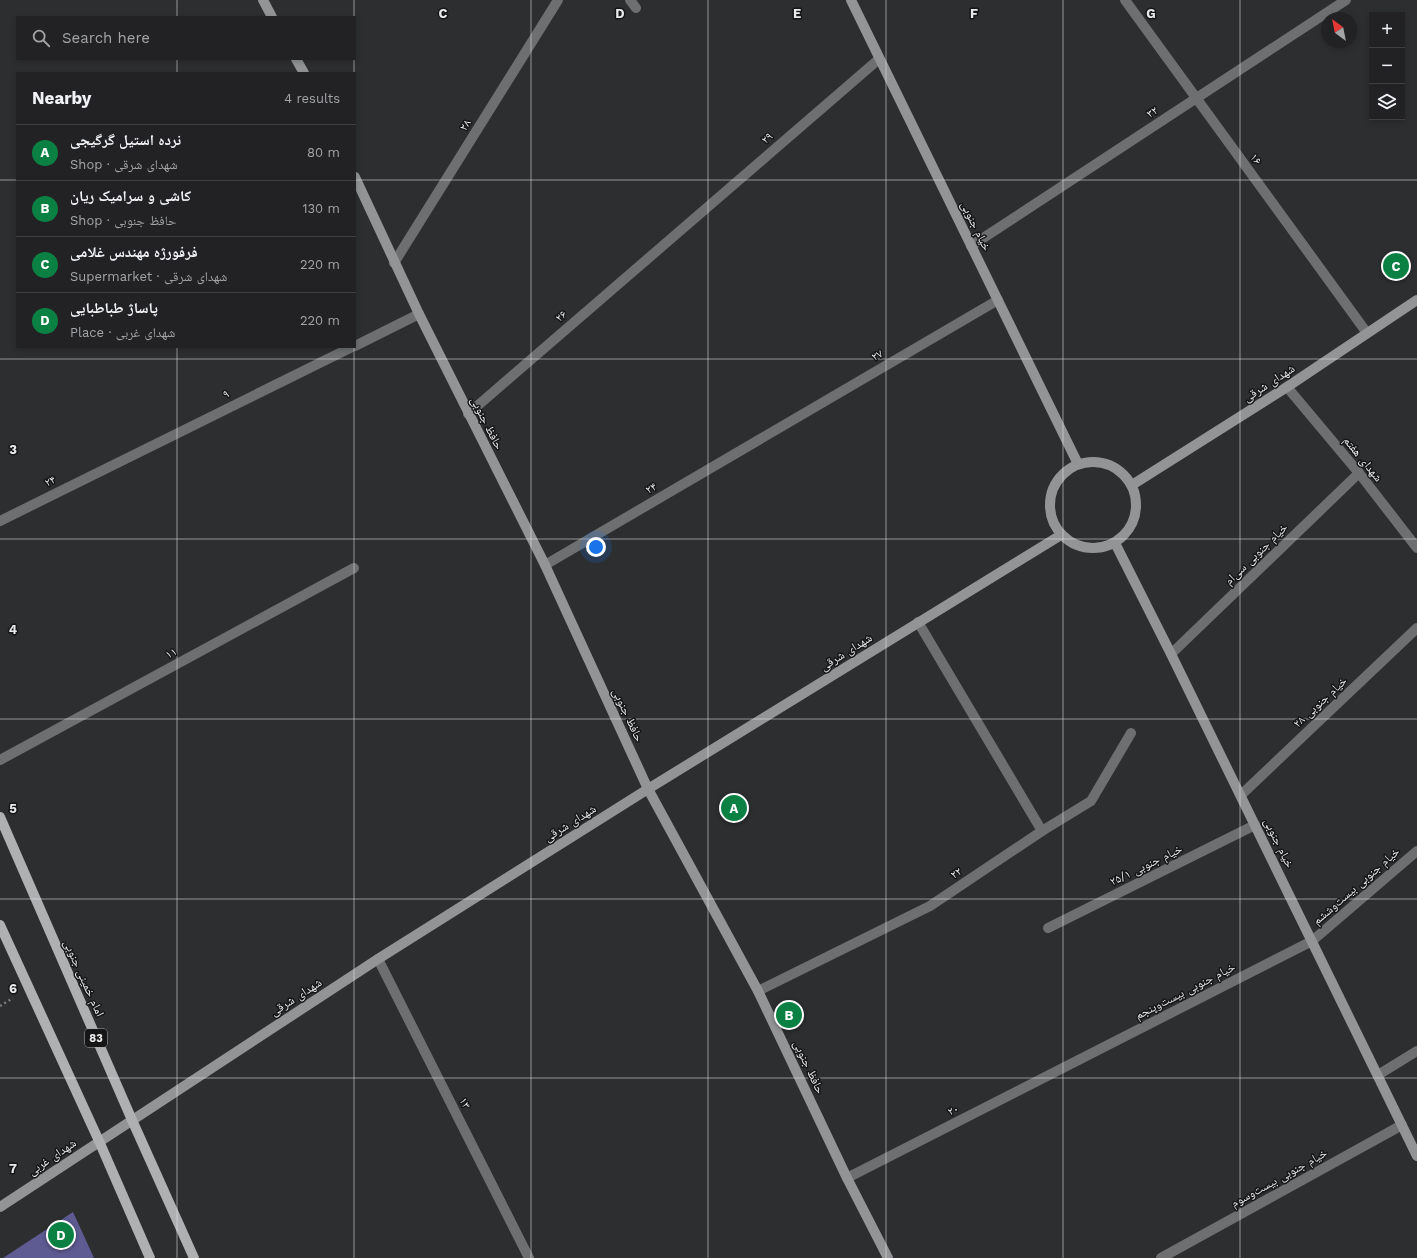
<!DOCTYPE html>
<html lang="en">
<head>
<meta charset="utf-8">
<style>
  body { margin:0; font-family:"Work Sans","Noto Naskh Arabic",sans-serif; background:#2e2f31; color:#f1f3f6 }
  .controls { position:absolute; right:12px; top:12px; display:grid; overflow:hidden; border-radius:0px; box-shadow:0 2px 6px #0003 }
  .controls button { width:36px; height:36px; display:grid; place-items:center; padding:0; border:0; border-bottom:1px solid #3f3f41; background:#222224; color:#f1f3f6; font:20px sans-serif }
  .compass { position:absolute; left:1321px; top:12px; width:36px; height:36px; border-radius:50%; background:#222224; box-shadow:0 2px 6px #0003; rotate:328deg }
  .you { position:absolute; left:596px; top:547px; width:14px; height:14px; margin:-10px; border:3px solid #fff; border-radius:50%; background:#1a73e8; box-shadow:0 0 0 6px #1a73e833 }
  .badge { display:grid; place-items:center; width:26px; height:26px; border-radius:50%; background:#0b8043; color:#fff; font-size:13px; font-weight:700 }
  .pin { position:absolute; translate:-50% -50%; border:2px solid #fff; box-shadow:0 1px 4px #0006 }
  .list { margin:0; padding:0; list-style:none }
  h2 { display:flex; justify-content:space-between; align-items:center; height:52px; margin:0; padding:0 16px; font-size:17px }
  h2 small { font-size:13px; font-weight:400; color:#a2a4a6 }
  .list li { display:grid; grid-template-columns:26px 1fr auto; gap:12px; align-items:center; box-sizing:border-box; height:56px; padding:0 16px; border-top:1px solid #3f3f41 }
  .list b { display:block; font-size:15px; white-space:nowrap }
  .list p { margin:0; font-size:13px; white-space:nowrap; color:#a2a4a6 }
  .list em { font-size:13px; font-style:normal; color:#a2a4a6 }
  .icon { flex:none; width:22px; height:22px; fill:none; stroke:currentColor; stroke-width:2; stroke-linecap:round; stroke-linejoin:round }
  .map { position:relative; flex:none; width:1417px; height:1258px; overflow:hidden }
  .search { position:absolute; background:#222224; box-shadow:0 2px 6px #0003; left:16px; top:16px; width:340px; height:44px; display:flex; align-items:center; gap:10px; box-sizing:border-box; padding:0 14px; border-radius:0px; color:#a2a4a6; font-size:15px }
  .panel { position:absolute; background:#222224; box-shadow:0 2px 6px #0003; left:16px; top:72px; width:340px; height:276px; border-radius:0px }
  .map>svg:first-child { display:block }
  .building { fill:#5e5b93 }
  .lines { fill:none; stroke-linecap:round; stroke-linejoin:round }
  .path { stroke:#7c7d7f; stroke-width:2.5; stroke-dasharray:2 3; stroke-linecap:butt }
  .street { stroke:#6e6f70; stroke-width:10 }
  .secondary { stroke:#929496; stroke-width:10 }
  .primary { stroke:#aeb0b2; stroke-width:10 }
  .grid { fill:none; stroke:#e8e9eb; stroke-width:1; stroke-opacity:0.55 }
  .labels { text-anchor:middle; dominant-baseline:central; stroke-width:3; stroke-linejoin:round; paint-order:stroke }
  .shield { fill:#161617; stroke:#a9aaab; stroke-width:1 }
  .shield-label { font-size:11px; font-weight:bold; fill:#e8e9eb }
  .street-label { font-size:12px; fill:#e8e9eb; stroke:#161617 }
  .grid-label { font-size:13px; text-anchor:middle; font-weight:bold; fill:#e8e9eb; stroke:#161617; stroke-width:3; stroke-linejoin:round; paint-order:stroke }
</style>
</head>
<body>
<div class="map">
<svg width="1417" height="1258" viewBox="0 0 1417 1258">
  <rect width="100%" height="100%" fill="#2d2e30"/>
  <polygon class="building" points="73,1212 94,1258 3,1258"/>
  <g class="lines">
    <polyline class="path" points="0,1006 13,998"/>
    <g class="street">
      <polyline points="630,0 636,8"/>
      <polyline points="1125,0 1367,333"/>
      <polyline points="971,246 1346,0"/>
      <polyline points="394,263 558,0"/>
      <polyline points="355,346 419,314"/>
      <polyline points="1287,387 1359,473 1417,548"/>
      <polyline points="468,414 879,59"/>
      <polyline points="0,521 352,347"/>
      <polyline points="545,565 998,300"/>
      <polyline points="918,622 1042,831"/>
      <polyline points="1171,654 1359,473"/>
      <polyline points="0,760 354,568"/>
      <polyline points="1241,795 1417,628"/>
      <polyline points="1048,928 1255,825"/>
      <polyline points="378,959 529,1258"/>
      <polyline points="758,991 930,906 1042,831 1091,801 1131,733"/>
      <polyline points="1378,1075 1417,1051"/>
      <polyline points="847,1178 1312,941 1417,851"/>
      <polyline points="1161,1258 1402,1125"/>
    </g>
    <g class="secondary">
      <polyline points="263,0 272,17"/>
      <polyline points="851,0 1078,464"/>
      <polyline points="296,59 304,73"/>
      <polyline points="355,177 419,314 545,565 648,789 758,991 847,1178 888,1258"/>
      <circle cx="1093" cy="505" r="43"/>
      <polyline points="1132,485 1287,387 1417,300"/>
      <polyline points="1115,543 1171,654 1417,1156"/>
      <polyline points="0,1207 378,959 648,789 1061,535"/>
    </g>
    <g class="primary">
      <polyline points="0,817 132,1120 194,1258"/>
      <polyline points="0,925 99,1141 150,1258"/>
    </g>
  </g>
  <path class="grid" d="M177,0v17M354,0v17M531,0v1258M708,0v1258M886,0v1258M1063,0v1258M1240,0v1258M177,59v14M354,59v14M0,180h17M355,180h1062M177,347v911M354,347v911M0,359h1417M0,539h1417M0,719h1417M0,899h1417M0,1078h1417"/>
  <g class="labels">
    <rect class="shield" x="85" y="1029" width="22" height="18" rx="3"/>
    <g class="shield-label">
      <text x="96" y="1038">83</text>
    </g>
    <g class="street-label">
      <text transform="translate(1152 112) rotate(-33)">۳۲</text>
      <text transform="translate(465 125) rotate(-58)">۲۸</text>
      <text transform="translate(767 138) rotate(-41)">۲۹</text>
      <text transform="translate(1256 159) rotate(54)">۱۶</text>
      <text transform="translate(976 226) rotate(64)">خیام جنوبی</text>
      <text transform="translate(561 316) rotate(-41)">۲۶</text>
      <text transform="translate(877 355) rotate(-30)">۲۷</text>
      <text transform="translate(1269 383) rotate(-33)">شهدای شرقی</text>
      <text transform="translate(226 394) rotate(-26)">۹</text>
      <text transform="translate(487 423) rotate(63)">حافظ جنوبی</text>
      <text transform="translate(1363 459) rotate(51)">شهدای هفتم</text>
      <text transform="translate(50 481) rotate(-26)">۲۴</text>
      <text transform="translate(651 488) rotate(-30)">۲۴</text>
      <text transform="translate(1256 554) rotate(-44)">خیام جنوبی سی‌ام</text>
      <text transform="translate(846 652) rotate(-32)">شهدای شرقی</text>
      <text transform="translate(171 653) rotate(-28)">۱۱</text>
      <text transform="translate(1320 702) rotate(-43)">خیام جنوبی ۲۸</text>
      <text transform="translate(628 715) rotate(65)">حافظ جنوبی</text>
      <text transform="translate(570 823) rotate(-32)">شهدای شرقی</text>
      <text transform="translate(1279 843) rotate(64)">خیام جنوبی</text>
      <text transform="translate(1146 865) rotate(-26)">خیام جنوبی ۲۵/۱</text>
      <text transform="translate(956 873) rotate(-34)">۲۲</text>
      <text transform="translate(1356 886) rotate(-41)">خیام جنوبی بیست‌وششم</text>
      <text transform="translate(84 978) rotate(66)">امام خمینی جنوبی</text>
      <text transform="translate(1185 991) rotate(-27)">خیام جنوبی بیست‌وپنجم</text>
      <text transform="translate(296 997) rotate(-33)">شهدای شرقی</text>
      <text transform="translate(809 1067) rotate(65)">حافظ جنوبی</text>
      <text transform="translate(465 1103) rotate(63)">۱۳</text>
      <text transform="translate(953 1110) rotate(-27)">۲۰</text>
      <text transform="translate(52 1157) rotate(-34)">شهدای غربی</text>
      <text transform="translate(1279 1178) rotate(-29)">خیام جنوبی بیست‌وسوم</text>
    </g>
  </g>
  <g class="grid-label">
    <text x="443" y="18">C</text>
    <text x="620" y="18">D</text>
    <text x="797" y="18">E</text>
    <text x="974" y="18">F</text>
    <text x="1151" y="18">G</text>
    <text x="13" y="454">3</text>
    <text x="13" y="634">4</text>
    <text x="13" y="813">5</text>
    <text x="13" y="993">6</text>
    <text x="13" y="1173">7</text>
  </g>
</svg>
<div class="controls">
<button>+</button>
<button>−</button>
<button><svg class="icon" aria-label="layers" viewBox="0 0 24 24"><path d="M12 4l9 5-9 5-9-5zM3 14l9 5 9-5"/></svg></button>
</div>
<svg class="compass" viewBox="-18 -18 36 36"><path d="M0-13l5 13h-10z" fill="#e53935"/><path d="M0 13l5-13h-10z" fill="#a2a4a6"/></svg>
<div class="you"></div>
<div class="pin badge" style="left:734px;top:808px">A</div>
<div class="pin badge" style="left:789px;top:1015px">B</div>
<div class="pin badge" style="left:1396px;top:266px">C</div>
<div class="pin badge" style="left:61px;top:1235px">D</div>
<div class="search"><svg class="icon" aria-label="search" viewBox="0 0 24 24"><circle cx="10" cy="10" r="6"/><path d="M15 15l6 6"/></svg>Search here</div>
<section class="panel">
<h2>Nearby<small>4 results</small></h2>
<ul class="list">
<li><span class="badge">A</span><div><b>نرده استیل گرگیجی</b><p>Shop · شهدای شرقی</p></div><em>80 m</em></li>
<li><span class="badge">B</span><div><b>کاشی و سرامیک ریان</b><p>Shop · حافظ جنوبی</p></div><em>130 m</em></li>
<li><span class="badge">C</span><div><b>فرفورژه مهندس غلامی</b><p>Supermarket · شهدای شرقی</p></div><em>220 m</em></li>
<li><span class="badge">D</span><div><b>پاساژ طباطبایی</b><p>Place · شهدای غربی</p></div><em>220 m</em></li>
</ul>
</section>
</div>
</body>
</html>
